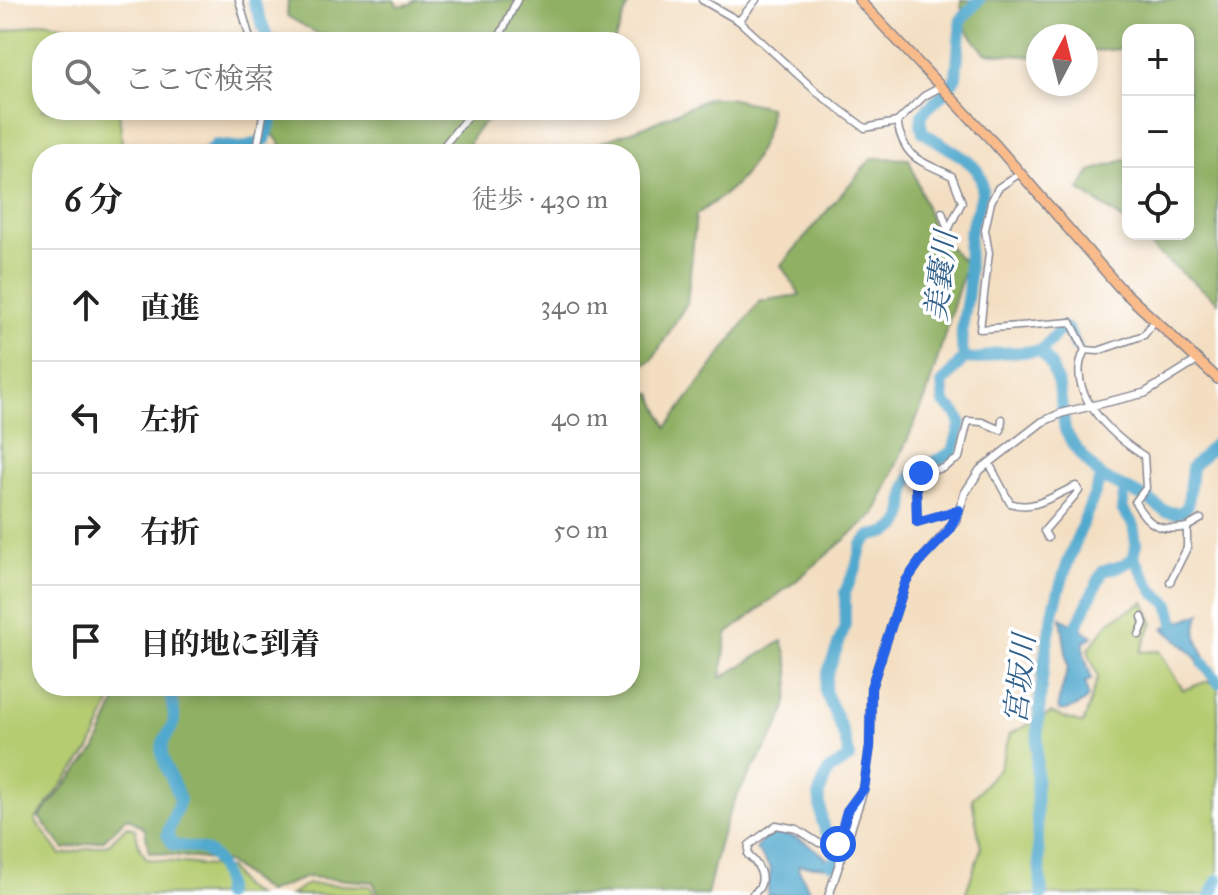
<!DOCTYPE html>
<html lang="ja">
<head>
<meta charset="utf-8">
<style>
  body { margin:0; font-family:"IM FELL Great Primer","Noto Serif JP",serif; background:#f2f2f2; color:#222 }
  .controls { position:absolute; right:24px; top:24px; display:grid; overflow:hidden; border-radius:16px; box-shadow:0 4px 12px #0003 }
  .controls button { width:72px; height:72px; display:grid; place-items:center; padding:0; border:0; border-bottom:2px solid #e0e0e0; background:#fff; color:#222; font:40px sans-serif }
  .compass { position:absolute; left:1026px; top:24px; width:72px; height:72px; border-radius:50%; background:#fff; box-shadow:0 4px 12px #0003; rotate:7deg }
  .stop { position:absolute; width:24px; height:24px; margin:-18px; border:6px solid #2563eb; border-radius:50%; background:#fff }
  .stop.end { background:#2563eb; border-color:#fff; box-shadow:0 2px 8px #0008 }
  .list { margin:0; padding:0; list-style:none }
  h2 { display:flex; justify-content:space-between; align-items:center; height:104px; margin:0; padding:0 32px; font-size:34px }
  h2 small { font-size:26px; font-weight:400; color:#767676 }
  .list li { display:grid; grid-template-columns:52px 1fr auto; gap:24px; align-items:center; box-sizing:border-box; height:112px; padding:0 32px; border-top:2px solid #e0e0e0 }
  .list b { display:block; font-size:30px; white-space:nowrap }
  .list em { font-size:26px; font-style:normal; color:#767676 }
  .icon { flex:none; width:44px; height:44px; fill:none; stroke:currentColor; stroke-width:2; stroke-linecap:round; stroke-linejoin:round }
  .map { position:relative; flex:none; width:1218px; height:895px; overflow:hidden }
  .search { position:absolute; background:#fff; box-shadow:0 4px 12px #0003; left:32px; top:32px; width:608px; height:88px; display:flex; align-items:center; gap:20px; box-sizing:border-box; padding:0 28px; border-radius:32px; color:#767676; font-size:30px }
  .panel { position:absolute; background:#fff; box-shadow:0 4px 12px #0003; left:32px; top:144px; width:608px; height:552px; border-radius:32px }
  .map>svg:first-child { display:block }
  .green { fill:#b5cc71; stroke:#687e68; stroke-width:2 }
  .forest { fill:#90b063; stroke:#567060; stroke-width:2 }
  .water { fill:#51a9ce; stroke:#366c96; stroke-width:2 }
  .lines { fill:none; stroke-linecap:round; stroke-linejoin:round }
  .river { stroke:#51a9ce; stroke-width:12 }
  .minor-casing { stroke:#878690; stroke-width:9 }
  .tertiary-casing { stroke:#878690; stroke-width:10 }
  .primary-casing { stroke:#878690; stroke-width:12 }
  .minor { stroke:#fff; stroke-width:6 }
  .tertiary { stroke:#fff; stroke-width:7 }
  .primary { stroke:#fabb8b; stroke-width:9 }
  .route { stroke:#2563eb; stroke-width:10 }
  .labels { text-anchor:middle; dominant-baseline:central; stroke-width:7; stroke-linejoin:round; paint-order:stroke }
  .water-label { font-size:30px; font-style:italic; fill:#31608b; stroke:#fff }
</style>
</head>
<body>
<div class="map">
<svg width="1218" height="895" viewBox="0 0 1218 895">
  <rect width="100%" height="100%" fill="#fff"/>
  <filter id="ink" filterUnits="userSpaceOnUse"><feTurbulence type="fractalNoise" baseFrequency=".0125" numOctaves="2"/><feDisplacementMap in="SourceGraphic" scale="16" xChannelSelector="R" yChannelSelector="G"/><feConvolveMatrix kernelMatrix="1 2 1 2 8 2 1 2 1" color-interpolation-filters="sRGB"/></filter>
  <filter id="wash" filterUnits="userSpaceOnUse"><feTurbulence type="fractalNoise" baseFrequency=".006" numOctaves="4" result="noise"/><feDisplacementMap in="SourceGraphic" scale="32" xChannelSelector="R" yChannelSelector="G"/><feGaussianBlur stdDeviation="1.8" result="paint"/><feColorMatrix in="noise" values="0 0 0 0 0 0 0 0 0 0 0 0 0 0 0 0 0 1.4 0 .05"/><feComposite in="paint" operator="in"/></filter>
  <g filter="url(#wash)">
    <rect width="100%" height="100%" fill="#f3dec1"/>
    <g class="green">
      <polygon points="44,22 93,31 99,42 42,42 42,110 119,110 123,154 42,154 42,686 117,686 91,748 35,820 61,855 109,844 127,826 135,829 140,849 147,859 229,868 242,887 256,895 0,895 0,33"/>
      <polygon points="1144,602 1153,622 1140,652 1159,651 1183,690 1205,682 1218,681 1218,895 965,895 981,848 972,799 1000,767 1010,734 1051,713 1083,724 1098,677 1088,650 1110,621"/>
      <polygon points="307,884 370,886 375,895 290,895"/>
    </g>
    <g class="forest">
      <polygon points="288,0 394,0 398,6 411,4 415,0 630,0 614,42 332,42 287,16"/>
      <polygon points="961,0 1218,0 1218,302 1160,255 1139,234 1188,234 1188,30 1128,30 1128,48 1086,52 1086,36 1038,36 1038,57 985,53 963,25"/>
      <path d="M709,98h19l41,9c4,18 -18,63 -32,76 -11,12 -28,22 -41,32l-9,88 -35,57 -22,12v-218h-61l82,-30z"/>
      <path d="M255,110h251c-19,8 -37,22 -38,44h-180z"/>
      <path d="M872,158l37,1 26,73 31,32 -40,133 -51,117 -78,66 -70,54 -6,44 61,-37c28,73 -27,109 -52,170 -11,26 -16,56 -23,84h-328l-6,-13 -66,-5 -40,15 -40,-30 -78,-10 -4,-23 -18,-12 -23,23 -40,9 -25,-32 57,-68 26,-63h508v-296l22,4 15,33 93,-126 40,-6 -19,-30z"/>
      <polygon points="1128,159 1128,223 1080,190 1091,171"/>
    </g>
    <g class="water">
      <path d="M1201,613c-10,16 -2,32 5,47l-3,3 -5,-2c-8,-13 -23,-22 -34,-33z"/>
      <path d="M1061,618l32,18 -9,6c-3,13 6,25 7,38l-6,2 3,14c-4,8 -21,16 -29,14l-1,-6 10,-37z"/>
      <path d="M778,833c19,3 41,15 53,31l-1,3 -31,-2 -1,3 14,27h-45l4,-26 -15,-20c5,-9 11,-14 22,-16z"/>
    </g>
    <g class="lines">
      <g class="river">
        <polyline points="253,0 269,42"/>
        <path d="M979,0l-18,20 -5,57 -10,14 -24,23 -1,12 2,6c13,9 48,27 55,40 11,21 -3,38 -8,59 -3,16 -1,32 -1,49 -1,30 -12,48 -5,78l15,1 18,-6 44,-2 10,14 8,22 6,43 9,16 27,31 47,22 17,12 12,2 7,-3 4,-5 4,-38 26,-26"/>
        <polyline points="206,154 216,145 242,148 265,140 275,110"/>
        <polyline points="1041,351 1062,327 1067,329 1076,346"/>
        <polyline points="1125,488 1122,509 1133,524 1136,543 1134,558 1154,592 1169,604 1174,623"/>
        <polyline points="1076,627 1103,571 1121,566 1134,558"/>
        <polyline points="1203,663 1218,682"/>
        <path d="M169,686c0,12 8,27 4,38 -4,12 -12,14 -11,29 2,15 14,32 18,47l-13,34 6,11c23,3 39,0 48,25 4,10 6,15 3,25"/>
        <path d="M831,864l5,-1v-8l-14,-33 -3,-28 9,-23 22,-14 -8,-27 -17,-39 2,-16 18,-49v-34l11,-24 5,-22 9,-10c49,-7 26,-31 40,-57 7,-13 31,-19 43,-28l8,-28 -5,-10 -12,-10 -2,-19 22,-26"/>
        <path d="M1042,895c-10,-98 -9,-227 22,-321 11,-33 25,-65 37,-97"/>
        <polyline points="1211,895 1218,880"/>
      </g>
    </g>
  </g>
  <g filter="url(#ink)">
    <g class="lines">
      <defs>
        <g id="minor">
          <polyline points="239,0 251,42"/>
          <polyline points="702,0 739,21 819,94 865,128 897,122 924,96 941,87"/>
          <polyline points="739,21 756,0"/>
          <polyline points="497,42 517,0"/>
          <path d="M897,122c8,39 23,38 55,54l10,26 -14,28 -6,-18"/>
          <polyline points="256,154 264,110"/>
          <polyline points="437,154 473,110"/>
          <polyline points="1020,173 998,188 991,202 985,230 989,253 980,329 1071,322 1085,350"/>
          <path d="M1155,320l-11,15 -46,16 -13,-1c-22,41 26,85 59,106l2,32 -11,14c13,24 26,30 52,25v21l-17,34"/>
          <path d="M989,463l21,40c23,9 44,-8 66,-17l3,5 -35,40 4,7"/>
          <polyline points="959,510 917,522 916,484 921,473 943,468 959,458 968,421 982,422 1001,430 1002,419"/>
          <polyline points="1187,527 1201,519"/>
          <polyline points="1139,635 1144,623 1142,617"/>
          <path d="M752,895c17,-12 9,-29 -4,-40l1,-10 27,-20 21,4 22,14 19,1 9,-33 14,-20"/>
        </g>
        <polyline id="tertiary" points="829,895 864,788 870,746 871,688 906,581 920,561 955,522 965,493 980,470 1042,422 1062,413 1145,393 1198,360"/>
        <polyline id="primary" points="859,0 994,143 1120,288 1218,379"/>
      </defs>
      <use href="#minor" class="minor-casing"/>
      <use href="#tertiary" class="tertiary-casing"/>
      <use href="#primary" class="primary-casing"/>
      <use href="#minor" class="minor"/>
      <use href="#tertiary" class="tertiary"/>
      <use href="#primary" class="primary"/>
    </g>
  </g>
  <g class="lines" filter="url(#ink)">
    <polyline class="route" points="838,844 847,811 864,788 870,746 871,688 906,581 920,561 948,532 959,510 917,522 916,484 921,473"/>
  </g>
  <g class="labels">
    <g class="water-label">
      <text transform="translate(941 276) rotate(-83)">美嚢川</text>
      <text transform="translate(1020 679) rotate(-84)">宮坂川</text>
    </g>
  </g>
</svg>
<div class="controls">
<button>+</button>
<button>−</button>
<button><svg class="icon" aria-label="locate" viewBox="0 0 24 24"><circle cx="12" cy="12" r="6"/><path d="M12 2v4M12 18v4M2 12h4M18 12h4"/></svg></button>
</div>
<svg class="compass" viewBox="-18 -18 36 36"><path d="M0-13l5 13h-10z" fill="#e53935"/><path d="M0 13l5-13h-10z" fill="#767676"/></svg>
<div class="stop" style="left:838px;top:844px"></div>
<div class="stop end" style="left:921px;top:473px"></div>
<div class="search"><svg class="icon" aria-label="search" viewBox="0 0 24 24"><circle cx="10" cy="10" r="6"/><path d="M15 15l6 6"/></svg>ここで検索</div>
<section class="panel">
<h2>6 分<small>徒歩 · 430 m</small></h2>
<ul class="list">
<li><svg class="icon" aria-label="ahead" viewBox="0 0 24 24"><path d="M12 20V5M6 11l6-6 6 6"/></svg><div><b>直進</b></div><em>340 m</em></li>
<li><svg class="icon" aria-label="left" viewBox="0 0 24 24"><path d="M17 20v-9H6M10 6l-5 5 5 5"/></svg><div><b>左折</b></div><em>40 m</em></li>
<li><svg class="icon" aria-label="right" viewBox="0 0 24 24"><path d="M7 20v-9h11M14 6l5 5-5 5"/></svg><div><b>右折</b></div><em>50 m</em></li>
<li><svg class="icon" aria-label="arrive" viewBox="0 0 24 24"><path d="M6 21V4h12l-3 4 3 4H6"/></svg><div><b>目的地に到着</b></div></li>
</ul>
</section>
</div>
</body>
</html>
